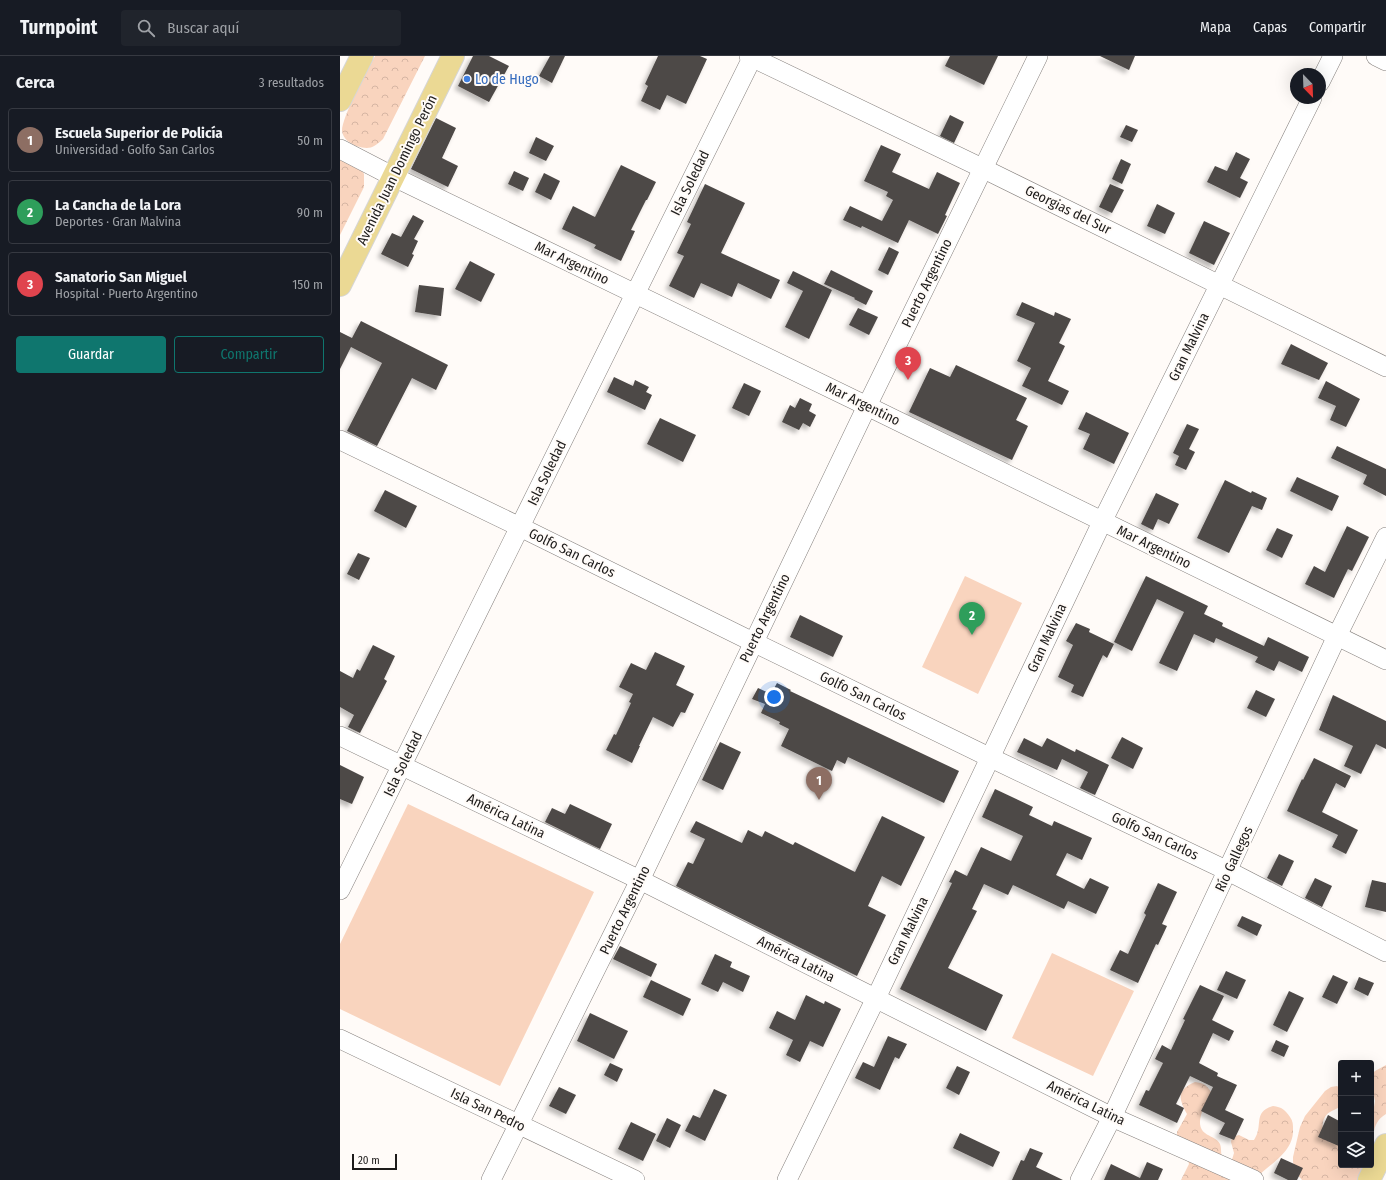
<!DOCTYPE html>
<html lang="es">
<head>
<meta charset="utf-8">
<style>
  body { margin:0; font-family:"Fira Sans Condensed",sans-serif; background:#20242c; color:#f1f3f6 }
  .controls { position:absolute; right:12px; bottom:12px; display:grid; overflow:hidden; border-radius:4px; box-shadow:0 4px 16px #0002 }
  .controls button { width:36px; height:36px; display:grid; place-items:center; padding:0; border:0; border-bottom:1px solid #363941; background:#171b24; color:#f1f3f6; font:20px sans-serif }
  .compass { position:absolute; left:950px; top:12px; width:36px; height:36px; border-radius:50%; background:#171b24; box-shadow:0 4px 16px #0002; rotate:157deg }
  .scale { position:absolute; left:12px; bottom:10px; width:45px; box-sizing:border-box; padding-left:4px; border:2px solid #1d1b1a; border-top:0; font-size:11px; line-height:14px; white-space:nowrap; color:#1d1b1a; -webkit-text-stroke:3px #fffbf8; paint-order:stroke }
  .you { position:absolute; left:434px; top:641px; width:14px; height:14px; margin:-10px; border:3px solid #fff; border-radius:50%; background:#1a73e8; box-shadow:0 0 0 6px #1a73e833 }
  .badge { display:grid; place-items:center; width:26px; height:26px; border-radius:50%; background:#0f766e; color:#fff; font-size:13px; font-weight:700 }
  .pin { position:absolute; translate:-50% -33px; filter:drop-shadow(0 1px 2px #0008) }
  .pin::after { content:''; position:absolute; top:21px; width:14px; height:12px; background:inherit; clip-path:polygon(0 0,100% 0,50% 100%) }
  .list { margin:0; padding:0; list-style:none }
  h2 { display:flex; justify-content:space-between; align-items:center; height:52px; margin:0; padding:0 16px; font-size:17px }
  h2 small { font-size:13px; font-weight:400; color:#9ea1a6 }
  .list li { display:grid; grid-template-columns:26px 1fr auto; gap:12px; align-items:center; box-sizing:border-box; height:64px; margin:0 8px 8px; padding:0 8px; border:1px solid #363941; border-radius:4px }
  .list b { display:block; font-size:15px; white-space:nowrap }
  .list p { margin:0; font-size:13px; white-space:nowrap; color:#9ea1a6 }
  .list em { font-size:13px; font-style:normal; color:#9ea1a6 }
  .actions { display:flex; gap:8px; padding:12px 16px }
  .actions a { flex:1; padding:9px 0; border:1px solid #0f766e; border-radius:4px; text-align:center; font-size:14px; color:#0f766e }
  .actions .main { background:#0f766e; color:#fff }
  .icon { flex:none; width:22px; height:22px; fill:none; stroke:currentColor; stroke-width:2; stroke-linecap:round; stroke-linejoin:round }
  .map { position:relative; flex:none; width:1046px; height:1124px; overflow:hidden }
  header { display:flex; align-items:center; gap:24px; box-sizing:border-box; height:56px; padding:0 20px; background:#171b24; border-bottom:1px solid #363941 }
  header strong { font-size:19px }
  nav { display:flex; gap:22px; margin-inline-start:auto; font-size:14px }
  .search { width:280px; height:36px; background:#20242c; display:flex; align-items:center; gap:10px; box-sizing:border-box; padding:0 14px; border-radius:4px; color:#9ea1a6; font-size:15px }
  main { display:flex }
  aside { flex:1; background:#171b24 }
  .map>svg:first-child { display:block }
  .grass { fill:#f9d4be }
  .forest { fill:url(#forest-crowns) }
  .building { fill:#4d4846; filter:url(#shadow) }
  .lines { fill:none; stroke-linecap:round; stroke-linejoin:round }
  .minor-casing { stroke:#86817e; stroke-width:20 }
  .major-casing { stroke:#d6d6d6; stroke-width:24 }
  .minor { stroke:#fff; stroke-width:19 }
  .major { stroke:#ebd994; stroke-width:22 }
  .shop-dot { fill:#3f7fe0; stroke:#fffbf8; stroke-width:1.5 }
  .labels { text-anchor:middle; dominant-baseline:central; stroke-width:4; stroke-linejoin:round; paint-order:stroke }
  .shop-label { font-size:14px; fill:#366cbe; stroke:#fffbf8; text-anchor:start }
  .street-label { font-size:14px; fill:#1d1b1a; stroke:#fffbf8 }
</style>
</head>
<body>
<header>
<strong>Turnpoint</strong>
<div class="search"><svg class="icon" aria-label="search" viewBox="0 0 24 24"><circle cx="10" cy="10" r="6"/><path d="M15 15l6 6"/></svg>Buscar aquí</div>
<nav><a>Mapa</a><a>Capas</a><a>Compartir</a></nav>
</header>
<main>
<aside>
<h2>Cerca<small>3 resultados</small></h2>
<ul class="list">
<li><span class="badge" style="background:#8d6e63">1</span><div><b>Escuela Superior de Policía</b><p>Universidad · Golfo San Carlos</p></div><em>50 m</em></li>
<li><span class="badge" style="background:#2e9e5b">2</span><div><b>La Cancha de la Lora</b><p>Deportes · Gran Malvina</p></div><em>90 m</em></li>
<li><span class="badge" style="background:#e0444e">3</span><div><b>Sanatorio San Miguel</b><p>Hospital · Puerto Argentino</p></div><em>150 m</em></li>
</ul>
<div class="actions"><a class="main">Guardar</a><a>Compartir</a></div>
</aside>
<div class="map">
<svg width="1046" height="1124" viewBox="0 0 1046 1124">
  <defs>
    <pattern id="forest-crowns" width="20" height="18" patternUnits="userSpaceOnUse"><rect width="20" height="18" fill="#f9d4be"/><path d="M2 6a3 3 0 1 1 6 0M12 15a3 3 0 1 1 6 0" fill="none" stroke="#d5b5a3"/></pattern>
    <filter id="shadow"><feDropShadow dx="-3.5" dy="3.5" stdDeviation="2" flood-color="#0004"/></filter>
  </defs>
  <rect width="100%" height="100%" fill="#fffbf8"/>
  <g class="grass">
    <polygon points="625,520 682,547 638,638 582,611"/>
    <polygon points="68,748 254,836 160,1030 0,953 0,888"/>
    <polygon points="712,897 794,935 753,1020 672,982"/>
  </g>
  <g class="forest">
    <path d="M35,0h50l-42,83c-10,9 -13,11 -27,7 -6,-3 -13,-7 -14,-15 0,-15 25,-59 33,-75z"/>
    <polygon points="0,102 18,106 24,118 24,131 0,179"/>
    <path d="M1046,1009v49c-17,10 -11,27 -15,43v-43l3,-7 1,-6 -1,-5 -3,-6v-15l4,-4z"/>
    <path d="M855,1026c8,1 12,3 16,10 -5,11 -18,32 -6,41 5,4 12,5 15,11 2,5 0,10 3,15 3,7 9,14 14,21h-56l8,-16 -2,-6 -10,-20v-6l10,-18c-8,-15 -11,-24 8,-32z"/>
    <path d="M997,1030l4,3v17c-5,4 -13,5 -16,11 -7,11 2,30 16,27v21h28l-6,15h-61l-5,-6 -4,-12v-5l7,-30 5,-11 20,-25 6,-4z"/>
    <path d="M933,1050c9,1 12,4 17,11 3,4 3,8 3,12 1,22 -20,33 -34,46l-28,-12 3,-10 -3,-11 1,-5 7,-2 10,5h5c10,-14 -2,-28 19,-34z"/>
  </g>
  <g class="building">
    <polygon points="133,0 149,0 169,10 149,46 118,30"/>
    <polygon points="210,0 225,0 212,27 199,20"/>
    <polygon points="318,0 360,0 367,3 346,48 327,39 320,54 301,45 308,30 305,28"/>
    <polygon points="610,0 658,0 644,29 605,10"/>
    <polygon points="760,0 795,0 789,14"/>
    <polygon points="610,59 624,66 614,87 600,80"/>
    <polygon points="96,62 116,72 102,102 118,110 108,131 71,113"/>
    <polygon points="786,69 798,74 792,86 780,81"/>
    <polygon points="196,81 214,90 206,105 189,97"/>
    <polygon points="541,89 561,98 552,116 589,133 597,116 620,127 605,159 607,160 598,178 569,164 558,187 522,170 521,172 503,164 510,150 542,165 553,144 546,140 548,136 524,125"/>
    <polygon points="896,96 910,103 900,122 908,126 900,142 867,126 875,110 887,115"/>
    <polygon points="781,103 791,108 782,128 772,123"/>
    <polygon points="281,109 316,126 307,144 306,144 291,174 295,175 281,205 254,192 256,189 222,173 233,150 255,161"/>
    <polygon points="174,115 189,122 183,135 168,128"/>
    <polygon points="204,117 220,125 211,144 195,136"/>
    <polygon points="365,128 405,147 381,197 440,224 431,243 398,227 392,241 361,227 354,242 329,230 344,200 337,197 351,168 347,166"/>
    <polygon points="770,128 784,134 772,157 759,151"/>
    <polygon points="817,148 835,157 825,178 807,170"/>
    <polygon points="73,159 84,165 74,183 78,185 72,198 74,199 68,211 41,198 52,177 61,181"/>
    <polygon points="864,165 890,177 874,209 849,197"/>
    <polygon points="549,191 559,196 548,219 538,214"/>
    <polygon points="130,205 155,218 141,246 115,233"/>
    <polygon points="491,214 533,235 526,249 514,243 515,242 484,228"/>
    <polygon points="453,215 492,234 469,283 445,271 463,235 447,227"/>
    <polygon points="79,229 104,232 101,260 75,256"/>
    <polygon points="682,246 714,260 715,256 731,263 719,287 725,290 708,325 729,335 722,349 682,330 691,312 677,305 695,267 676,259"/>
    <polygon points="518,252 538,261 529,279 509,269"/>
    <polygon points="21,265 108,309 96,334 72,322 37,390 7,375 42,307 11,291 0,313 0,276 12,282"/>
    <polygon points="951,288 988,307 979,324 941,308"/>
    <polygon points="616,309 687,342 676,364 688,370 672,404 569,356 590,312 610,321"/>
    <polygon points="274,321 293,330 295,324 309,331 306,336 312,339 305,354 267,336"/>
    <polygon points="986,325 1020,343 1006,371 990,364 996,350 978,342"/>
    <polygon points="404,327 421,335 409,360 392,352"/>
    <polygon points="460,342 472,348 469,355 476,359 470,371 463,367 459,374 442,366 450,349 455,352"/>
    <polygon points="746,356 789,377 774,408 743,393 750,378 738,373"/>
    <polygon points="320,362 356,379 343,406 307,388"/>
    <polygon points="847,368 859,373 849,393 855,396 846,414 835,409 839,400 833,397"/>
    <polygon points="997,390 1046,413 1046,440 1023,428 1027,419 991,402"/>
    <polygon points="957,421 999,440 992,455 950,435"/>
    <polygon points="885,424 911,437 912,435 927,442 922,454 912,450 889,497 857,482"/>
    <polygon points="45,434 77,450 66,472 34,455"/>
    <polygon points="816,437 839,448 829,468 818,463 813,474 801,468"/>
    <polygon points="1007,470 1029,481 1012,515 1008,513 994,542 965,528 974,510 985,516"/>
    <polygon points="937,472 953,479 942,502 926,494"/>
    <polygon points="18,497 30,502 19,524 7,518"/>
    <polygon points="806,520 868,550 864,558 883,567 882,570 924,590 928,581 969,601 962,616 939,605 934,615 915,606 918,601 876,582 874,587 854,578 837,615 819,607 844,556 817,543 792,595 774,586"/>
    <polygon points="460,559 503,580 493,601 450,581"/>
    <polygon points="736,567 750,573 749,576 774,588 767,602 763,599 743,641 731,636 734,629 718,621 733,589 726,585"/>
    <polygon points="33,589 55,600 44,623 47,625 20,677 8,671 14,659 0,651 0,615 13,622 17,613 20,615"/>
    <polygon points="315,596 345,610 336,629 354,638 345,657 341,656 333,671 313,661 299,690 300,690 292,707 266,694 274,678 276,679 291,647 289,646 293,638 279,631 291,607 306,614"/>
    <polygon points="437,627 451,634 450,635 619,715 604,747 508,701 505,708 497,704 492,715 441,690 449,673 439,668 440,666 421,657 425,648 412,643 418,632 431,638"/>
    <polygon points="916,634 935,643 926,661 907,652"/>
    <polygon points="993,639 1046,665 1046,693 1036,688 1021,718 1004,710 1013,690 979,674"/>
    <polygon points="782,681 803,692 793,713 771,702"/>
    <polygon points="684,682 702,691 707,682 735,696 736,693 769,709 755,739 740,732 748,716 722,703 717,714 677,696"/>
    <polygon points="380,686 401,696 383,734 362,724"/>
    <polygon points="974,702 1011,720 1005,732 996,727 982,756 1018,774 1006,798 992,791 998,779 947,755 962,723 963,724"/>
    <polygon points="0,709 24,721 12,748 0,743"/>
    <polygon points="655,733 693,751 689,759 712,770 714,765 752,782 742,804 727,797 716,819 744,833 750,822 769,831 756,858 728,845 724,853 673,829 668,839 644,828 632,853 637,855 608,912 663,939 646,975 560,933 612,827 609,826 615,814 627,820 641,791 671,805 683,780 642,761"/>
    <polygon points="230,748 272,768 260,793 205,766 212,752 225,758"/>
    <polygon points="542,760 585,781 561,830 542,820 528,850 546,859 517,920 336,830 348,806 353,808 365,783 350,776 356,765 402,787 408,774 422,781 425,775 453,789 455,786 515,816"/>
    <polygon points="939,798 954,805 942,830 927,822"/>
    <polygon points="975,822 992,830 982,851 965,842"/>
    <polygon points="1032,824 1046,827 1046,856 1025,851"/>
    <polygon points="818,827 837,836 822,868 827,870 818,889 816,888 798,927 770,914 780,894 788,898 806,859 804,857"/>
    <polygon points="902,860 922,869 917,880 897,870"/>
    <polygon points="280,890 317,908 311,921 273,903"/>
    <polygon points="375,898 392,906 390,911 410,920 403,936 383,926 378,936 361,928"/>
    <polygon points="886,915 906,924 897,943 877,934"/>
    <polygon points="993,919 1008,926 997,948 982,941"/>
    <polygon points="1019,921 1034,927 1028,940 1014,933"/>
    <polygon points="311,924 351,943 343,960 303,941"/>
    <polygon points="860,929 884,940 872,964 894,975 889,985 873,977 859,1007 878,1017 877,1020 897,1029 885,1054 904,1063 894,1084 879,1078 885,1067 861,1055 873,1031 850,1020 836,1048 844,1052 837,1067 799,1049 806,1034 809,1035 823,1007 815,1003 822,989 831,994 845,964 843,963"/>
    <polygon points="949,935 964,942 947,976 933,969"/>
    <polygon points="466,939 484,948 485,945 501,953 483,991 470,985 460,1006 446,999 453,984 429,972 437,955 455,964"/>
    <polygon points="250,957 288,975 274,1003 237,985"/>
    <polygon points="548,980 567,988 559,1003 555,1001 540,1034 515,1022 523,1006 534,1011"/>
    <polygon points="936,984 949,990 944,1001 931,995"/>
    <polygon points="270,1007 283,1013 277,1026 264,1019"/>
    <polygon points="617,1010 630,1016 619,1039 606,1032"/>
    <polygon points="219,1031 236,1039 226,1058 209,1050"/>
    <polygon points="374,1033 387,1039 365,1085 345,1075 353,1059 360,1062"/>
    <polygon points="988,1059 1001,1066 1001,1091 978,1081"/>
    <polygon points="327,1062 341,1069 330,1092 316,1085"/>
    <polygon points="291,1066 316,1078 303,1105 278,1093"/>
    <polygon points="620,1077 660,1096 653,1111 613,1092"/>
    <polygon points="690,1092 703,1097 696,1111 723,1124 672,1124 681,1104 684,1105"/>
    <polygon points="941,1102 963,1112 957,1124 948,1124 934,1117"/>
    <polygon points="807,1106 823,1113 818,1124 764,1124 771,1108 800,1122"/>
  </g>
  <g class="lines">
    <defs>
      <g id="minor">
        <polyline points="409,0 642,112 1046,311"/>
        <polyline points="1036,0 1046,5"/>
        <polyline points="980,26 993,0"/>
        <polyline points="0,93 54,121 527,350 1046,604"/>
        <polyline points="0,384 180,471 413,586 651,702 888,815 1046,896"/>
        <polyline points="0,680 300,824 772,1061 914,1124"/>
        <polyline points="0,834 413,0"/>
        <polyline points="0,983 295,1124"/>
        <polyline points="151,1124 300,824 527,350 698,0"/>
        <polyline points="447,1124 536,942 762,466 972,42"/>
        <polyline points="740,1124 772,1061 997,580 1046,481"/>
      </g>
      <g id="major">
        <polyline points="0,44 22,0"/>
        <polyline points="0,229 113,0"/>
        <polyline points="1029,1124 1046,1089"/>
      </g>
    </defs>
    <use href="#minor" class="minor-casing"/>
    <use href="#major" class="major-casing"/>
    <use href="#minor" class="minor"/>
    <use href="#major" class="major"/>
  </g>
  <circle class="shop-dot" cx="127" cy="23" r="4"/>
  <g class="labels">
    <g class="shop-label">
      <text x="135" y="23">Lo de Hugo</text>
    </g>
    <g class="street-label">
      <text transform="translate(57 114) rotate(-64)">Avenida Juan Domingo Perón</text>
      <text transform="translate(350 127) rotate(-64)">Isla Soledad</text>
      <text transform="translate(728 154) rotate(26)">Georgias del Sur</text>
      <text transform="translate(232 207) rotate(26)">Mar Argentino</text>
      <text transform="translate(587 227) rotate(-64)">Puerto Argentino</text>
      <text transform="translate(849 291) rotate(-64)">Gran Malvina</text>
      <text transform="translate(523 348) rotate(26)">Mar Argentino</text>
      <text transform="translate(207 417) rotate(-64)">Isla Soledad</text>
      <text transform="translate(814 491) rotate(26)">Mar Argentino</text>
      <text transform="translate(232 497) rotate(26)">Golfo San Carlos</text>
      <text transform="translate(425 562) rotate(-64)">Puerto Argentino</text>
      <text transform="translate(707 582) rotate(-65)">Gran Malvina</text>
      <text transform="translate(523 640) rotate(26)">Golfo San Carlos</text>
      <text transform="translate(63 708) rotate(-64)">Isla Soledad</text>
      <text transform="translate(166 760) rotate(26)">América Latina</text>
      <text transform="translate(815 780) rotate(25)">Golfo San Carlos</text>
      <text transform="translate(894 803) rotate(-65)">Río Gallegos</text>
      <text transform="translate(285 854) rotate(-64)">Puerto Argentino</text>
      <text transform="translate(568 875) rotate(-64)">Gran Malvina</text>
      <text transform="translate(456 903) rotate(27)">América Latina</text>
      <text transform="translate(746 1047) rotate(26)">América Latina</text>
      <text transform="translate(148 1054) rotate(26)">Isla San Pedro</text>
    </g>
  </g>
</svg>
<div class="controls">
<button>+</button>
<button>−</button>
<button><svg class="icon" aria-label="layers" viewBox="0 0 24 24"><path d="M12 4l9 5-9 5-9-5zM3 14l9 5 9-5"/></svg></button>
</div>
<svg class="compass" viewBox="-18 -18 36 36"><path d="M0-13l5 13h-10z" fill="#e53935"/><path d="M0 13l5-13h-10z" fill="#9ea1a6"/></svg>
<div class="scale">20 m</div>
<div class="you"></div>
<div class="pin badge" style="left:479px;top:744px;background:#8d6e63">1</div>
<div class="pin badge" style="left:632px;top:579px;background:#2e9e5b">2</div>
<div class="pin badge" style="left:568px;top:324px;background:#e0444e">3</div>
</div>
</main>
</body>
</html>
